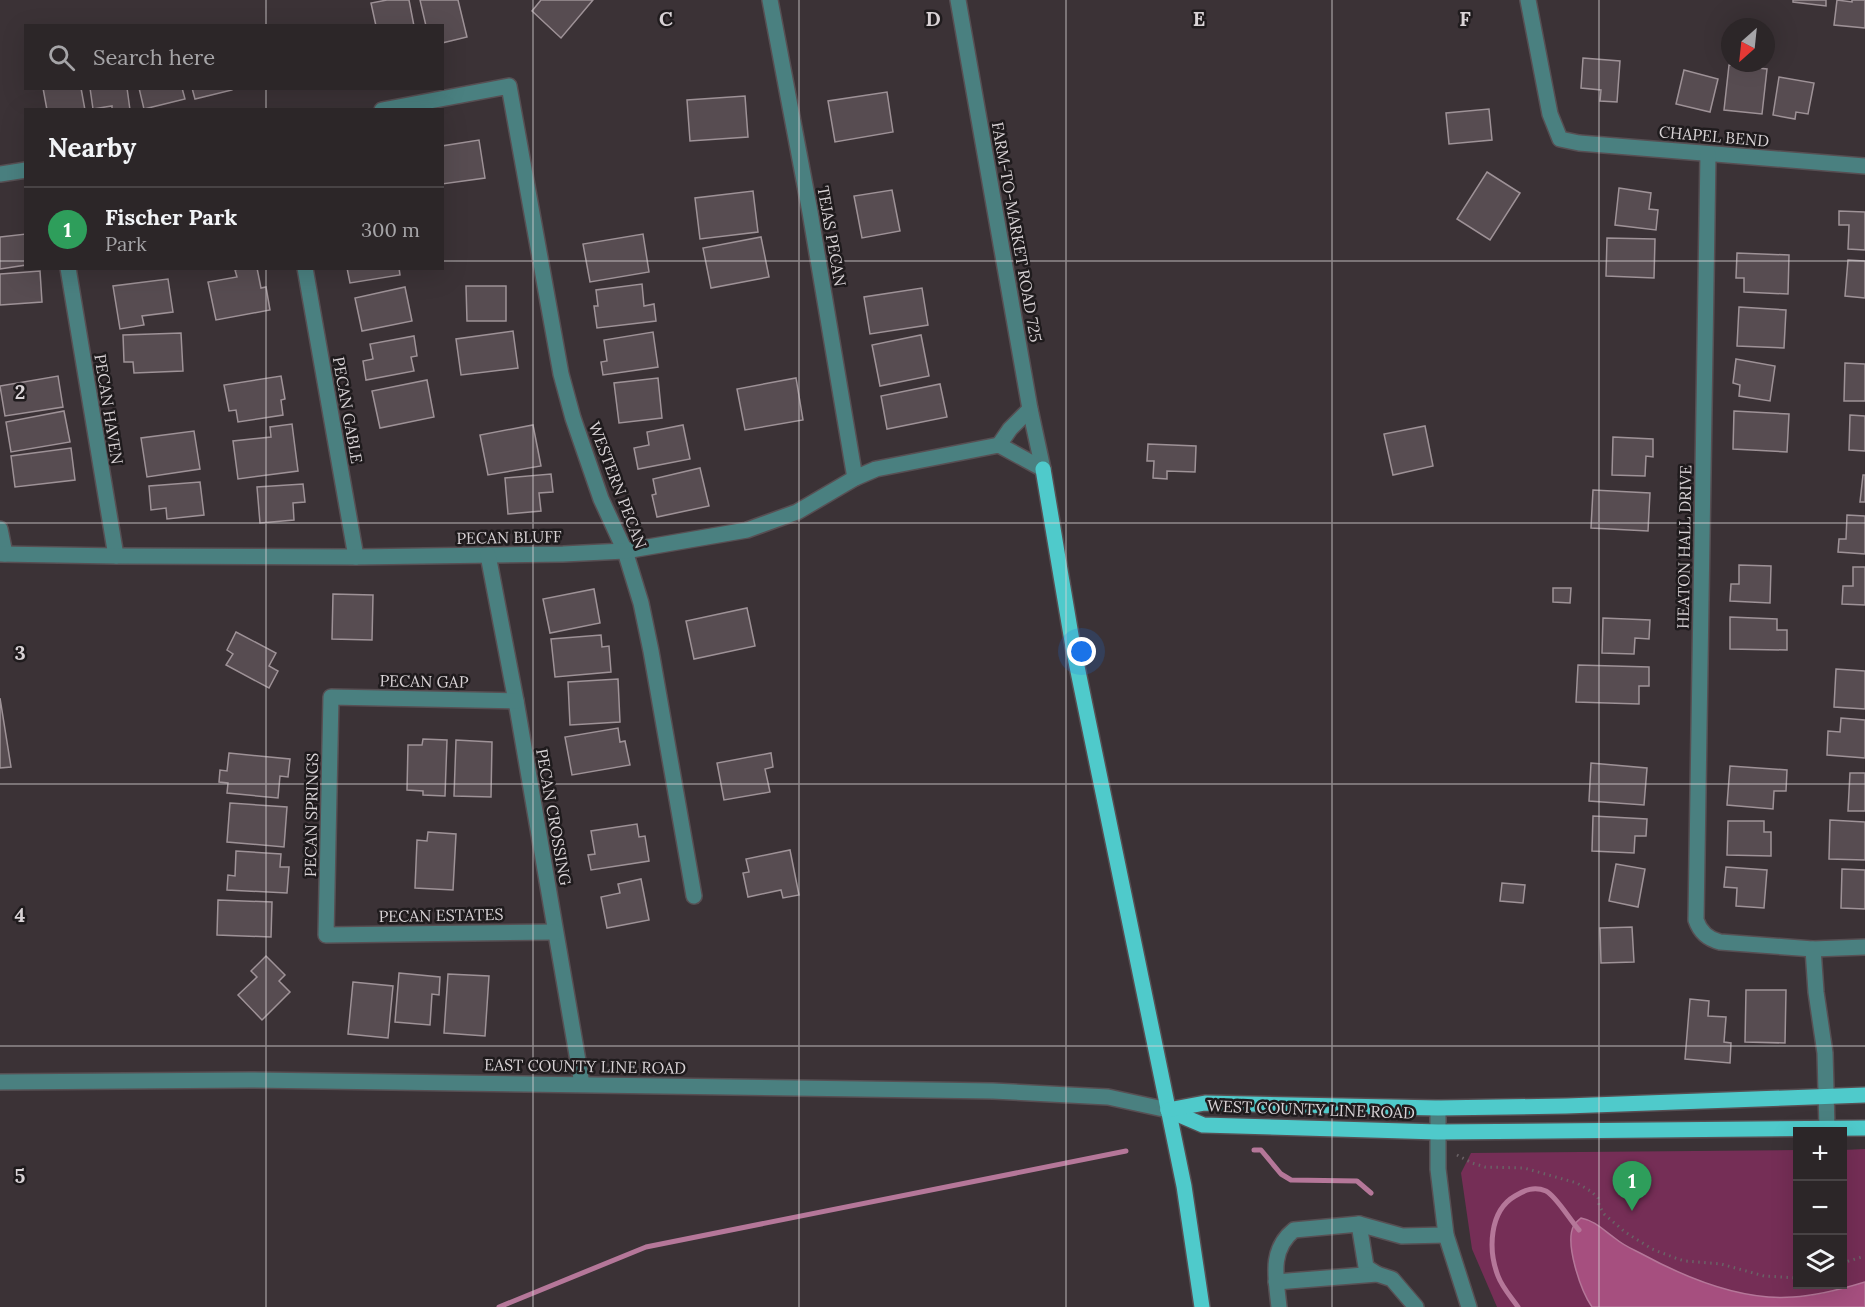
<!DOCTYPE html>
<html lang="en">
<head>
<meta charset="utf-8">
<style>
  body { margin:0; font-family:Lora,serif; background:#383234; color:#f1f3f6 }
  .controls { position:absolute; right:18px; bottom:18px; display:grid; overflow:hidden; border-radius:0px; box-shadow:0 6px 24px #0002 }
  .controls button { width:54px; height:54px; display:grid; place-items:center; padding:0; border:0; border-bottom:2px solid #484345; background:#2c2628; color:#f1f3f6; font:30px sans-serif }
  .compass { position:absolute; left:1721px; top:18px; width:54px; height:54px; border-radius:50%; background:#2c2628; box-shadow:0 6px 24px #0002; rotate:207deg }
  .you { position:absolute; left:1082px; top:652px; width:21px; height:21px; margin:-15px; border:4px solid #fff; border-radius:50%; background:#1a73e8; box-shadow:0 0 0 9px #1a73e833 }
  .badge { display:grid; place-items:center; width:39px; height:39px; border-radius:50%; background:#ea580c; color:#fff; font-size:20px; font-weight:700 }
  .pin { position:absolute; translate:-50% -50px; filter:drop-shadow(0 2px 3px #0008) }
  .pin::after { content:''; position:absolute; top:32px; width:21px; height:18px; background:inherit; clip-path:polygon(0 0,100% 0,50% 100%) }
  .list { margin:0; padding:0; list-style:none }
  h2 { display:flex; justify-content:space-between; align-items:center; height:78px; margin:0; padding:0 24px; font-size:26px }
  h2 small { font-size:20px; font-weight:400; color:#a6a5a8 }
  .list li { display:grid; grid-template-columns:39px 1fr auto; gap:18px; align-items:center; box-sizing:border-box; height:84px; padding:0 24px; border-top:2px solid #484345 }
  .list b { display:block; font-size:22px; white-space:nowrap }
  .list p { margin:0; font-size:20px; white-space:nowrap; color:#a6a5a8 }
  .list em { font-size:20px; font-style:normal; color:#a6a5a8 }
  .icon { flex:none; width:33px; height:33px; fill:none; stroke:currentColor; stroke-width:2; stroke-linecap:round; stroke-linejoin:round }
  .map { position:relative; flex:none; width:1865px; height:1307px; overflow:hidden }
  .search { position:absolute; background:#2c2628; box-shadow:0 6px 24px #0002; left:24px; top:24px; width:420px; height:66px; display:flex; align-items:center; gap:15px; box-sizing:border-box; padding:0 21px; border-radius:0px; color:#a6a5a8; font-size:22px }
  .panel { position:absolute; background:#2c2628; box-shadow:0 6px 24px #0002; left:24px; top:108px; width:420px; height:162px; border-radius:0px }
  .map>svg:first-child { display:block }
  .green { fill:#752e56 }
  .water { fill:#a64f7f; stroke:#b57799; stroke-width:1.5 }
  .lines { fill:none; stroke-linecap:round; stroke-linejoin:round }
  .stream { stroke:#b57799; stroke-width:5 }
  .building { fill:#574c51; stroke:#9e9297; stroke-width:1.5 }
  .minor-casing { stroke:#574f53; stroke-width:18 }
  .major-casing { stroke:#574f53; stroke-width:18 }
  .path { stroke:#6a6266; stroke-width:3; stroke-dasharray:1.5 4.5; stroke-linecap:butt }
  .minor { stroke:#4a8080; stroke-width:15 }
  .major { stroke:#4fcacb; stroke-width:15 }
  .grid { fill:none; stroke:#d9d3d6; stroke-width:1.5; stroke-opacity:0.55 }
  .labels { text-anchor:middle; dominant-baseline:central; stroke-width:5; stroke-linejoin:round; paint-order:stroke }
  .street-label { font-size:16px; fill:#d9d3d6; stroke:#1f1b1d }
  .grid-label { font-size:20px; text-anchor:middle; font-weight:bold; fill:#d9d3d6; stroke:#1f1b1d; stroke-width:5; stroke-linejoin:round; paint-order:stroke }
</style>
</head>
<body>
<div class="map">
<svg width="1865" height="1307" viewBox="0 0 1865 1307">
  <rect width="100%" height="100%" fill="#3b3236"/>
  <polygon class="green" points="1865,1149 1865,1307 1497,1307 1472,1249 1461,1173 1471,1153 1797,1150 1798,1284 1842,1284 1843,1150"/>
  <path class="water" d="M1581,1218c15,3 23,13 35,21 7,6 16,10 24,14 44,24 102,48 153,44 24,-1 49,-8 72,-15v25h-273c-11,-16 -28,-64 -18,-82 2,-3 5,-5 7,-7z"/>
  <g class="lines">
    <g class="stream">
      <polyline points="1254,1150 1261,1150 1281,1174 1291,1180 1357,1181 1371,1193"/>
      <polyline points="499,1307 646,1247 1126,1151"/>
      <path d="M1518,1307c-7,-10 -16,-20 -20,-31 -10,-26 -9,-65 17,-80 10,-6 19,-10 31,-5 10,5 24,29 33,39"/>
    </g>
  </g>
  <g class="building">
    <polygon points="387,0 409,0 414,26 376,26 371,3"/>
    <polygon points="420,0 458,0 467,37 442,43 442,26 426,26"/>
    <polygon points="541,0 593,0 561,38 532,11"/>
    <polygon points="1793,0 1826,0 1826,6 1793,2"/>
    <polygon points="1837,0 1852,2 1852,0 1865,0 1865,28 1834,25"/>
    <polygon points="1583,58 1620,61 1617,102 1600,101 1601,90 1581,88"/>
    <polygon points="1729,65 1767,69 1762,114 1724,110"/>
    <polygon points="1684,70 1718,79 1710,112 1676,104"/>
    <polygon points="1779,77 1814,83 1808,114 1796,112 1795,119 1773,115"/>
    <polygon points="43,88 81,88 85,110 47,110"/>
    <polygon points="90,88 127,88 130,110 112,110 112,106 93,109"/>
    <polygon points="139,88 182,88 185,99 144,109"/>
    <polygon points="192,88 232,88 232,90 195,99"/>
    <polygon points="887,92 893,132 835,142 828,101"/>
    <polygon points="745,96 748,137 690,141 687,100"/>
    <polygon points="1489,109 1492,140 1449,144 1446,113"/>
    <polygon points="479,140 485,178 442,184 442,146"/>
    <polygon points="1487,172 1520,193 1490,240 1457,219"/>
    <polygon points="1619,188 1651,193 1649,209 1658,210 1656,230 1615,225"/>
    <polygon points="892,190 900,231 862,238 854,196"/>
    <polygon points="753,191 758,232 700,239 695,198"/>
    <polygon points="1839,211 1865,212 1865,250 1848,249 1849,225 1839,225"/>
    <polygon points="26,234 26,265 0,269 0,237"/>
    <polygon points="643,234 649,272 590,282 583,244"/>
    <polygon points="761,237 769,277 711,288 703,248"/>
    <polygon points="1607,238 1655,239 1654,278 1606,276"/>
    <polygon points="1737,253 1789,255 1788,294 1744,292 1744,278 1736,278"/>
    <polygon points="1848,260 1865,261 1865,298 1845,296"/>
    <polygon points="241,268 257,268 261,288 266,287 270,310 216,320 208,282 237,277 235,270"/>
    <polygon points="347,268 399,268 400,275 350,283"/>
    <polygon points="40,271 42,302 0,305 0,274"/>
    <polygon points="168,279 173,312 142,316 144,325 120,329 113,286"/>
    <polygon points="642,284 644,306 654,304 656,321 597,328 594,306 598,306 596,290"/>
    <polygon points="466,286 506,286 506,321 467,321"/>
    <polygon points="405,287 412,321 362,331 355,298"/>
    <polygon points="922,288 928,325 870,334 864,297"/>
    <polygon points="1739,307 1786,310 1784,348 1737,346"/>
    <polygon points="513,331 518,368 461,375 456,339"/>
    <polygon points="653,332 658,367 603,375 601,362 607,361 604,340"/>
    <polygon points="181,333 183,371 134,373 133,362 124,362 123,335"/>
    <polygon points="921,335 929,376 880,386 872,345"/>
    <polygon points="414,336 417,356 411,357 414,371 366,380 363,361 373,359 370,344"/>
    <polygon points="1736,359 1775,366 1770,401 1739,396 1740,385 1733,383"/>
    <polygon points="1845,363 1865,364 1865,401 1844,401"/>
    <polygon points="58,376 63,407 5,416 0,386"/>
    <polygon points="281,376 285,399 281,400 283,415 238,422 236,410 229,411 224,385"/>
    <polygon points="658,378 662,418 619,423 614,383"/>
    <polygon points="796,378 803,420 745,430 737,389"/>
    <polygon points="427,380 434,417 380,428 372,391"/>
    <polygon points="940,384 947,417 887,429 881,396"/>
    <polygon points="64,411 70,442 11,452 6,422"/>
    <polygon points="1734,411 1789,414 1787,452 1733,449"/>
    <polygon points="1850,415 1865,416 1865,451 1849,450"/>
    <polygon points="292,424 298,471 238,479 233,441 271,437 270,427"/>
    <polygon points="533,425 541,466 488,475 480,435"/>
    <polygon points="683,425 690,459 638,469 634,448 649,445 647,432"/>
    <polygon points="1425,426 1433,466 1393,475 1384,434"/>
    <polygon points="194,431 200,469 147,477 141,438"/>
    <polygon points="1613,437 1653,439 1653,457 1646,456 1645,476 1612,475"/>
    <polygon points="1148,444 1196,446 1195,472 1167,471 1167,479 1153,478 1154,461 1147,461"/>
    <polygon points="71,448 75,480 15,487 11,456"/>
    <polygon points="700,468 709,506 657,517 652,495 656,494 653,479"/>
    <polygon points="551,474 553,492 539,493 541,511 508,514 505,478"/>
    <polygon points="1863,475 1865,475 1865,502 1860,502"/>
    <polygon points="200,482 204,515 167,519 166,508 151,510 149,486"/>
    <polygon points="303,484 305,502 293,503 294,520 260,523 257,487"/>
    <polygon points="1593,490 1650,493 1648,531 1591,528"/>
    <polygon points="1847,515 1865,516 1865,554 1838,552 1839,539 1846,539"/>
    <polygon points="1739,565 1771,566 1770,603 1730,601 1731,584 1739,584"/>
    <polygon points="1853,567 1865,567 1865,605 1842,604 1843,586 1853,586"/>
    <polygon points="1553,588 1571,588 1570,603 1553,602"/>
    <polygon points="594,589 600,623 550,633 543,599"/>
    <polygon points="333,594 373,595 372,640 332,639"/>
    <polygon points="747,608 755,646 694,659 686,621"/>
    <polygon points="1730,617 1777,619 1777,630 1787,630 1787,650 1730,649"/>
    <polygon points="1603,618 1650,620 1649,639 1635,638 1634,654 1602,653"/>
    <polygon points="236,632 276,653 269,666 278,671 269,688 226,665 233,654 227,650"/>
    <polygon points="601,635 602,647 609,646 611,672 555,677 551,639"/>
    <polygon points="1578,665 1649,667 1649,686 1639,686 1639,704 1576,702"/>
    <polygon points="1836,669 1865,671 1865,709 1834,707"/>
    <polygon points="618,679 620,722 570,725 568,682"/>
    <polygon points="0,698 11,767 0,768"/>
    <polygon points="1841,718 1865,720 1865,758 1827,755 1828,731 1840,732"/>
    <polygon points="618,728 620,742 625,741 630,765 572,775 565,737"/>
    <polygon points="423,739 447,740 445,796 423,795 423,791 407,790 408,745 422,745"/>
    <polygon points="456,740 492,742 491,797 454,796"/>
    <polygon points="229,753 290,759 288,777 280,776 278,798 227,793 228,783 219,782 220,770 227,771"/>
    <polygon points="771,753 773,767 765,769 770,792 724,800 717,763"/>
    <polygon points="1591,763 1647,768 1644,805 1589,801"/>
    <polygon points="1730,766 1787,770 1786,791 1774,791 1773,809 1727,805"/>
    <polygon points="1850,773 1865,773 1865,811 1848,811"/>
    <polygon points="230,803 287,807 284,847 227,842"/>
    <polygon points="1593,816 1647,819 1646,836 1635,836 1634,853 1592,851"/>
    <polygon points="1830,820 1865,822 1865,860 1829,859"/>
    <polygon points="1728,821 1764,821 1764,832 1771,832 1771,856 1727,855"/>
    <polygon points="637,824 639,837 645,836 649,861 591,870 588,855 595,854 591,831"/>
    <polygon points="428,832 456,834 453,890 415,888 417,840 427,841"/>
    <polygon points="790,850 799,895 783,898 781,890 748,897 743,873 749,872 746,859"/>
    <polygon points="236,851 281,854 280,867 289,867 287,893 227,890 228,875 235,876"/>
    <polygon points="1616,864 1645,869 1638,907 1609,901"/>
    <polygon points="1726,867 1767,870 1764,908 1736,906 1737,888 1724,887"/>
    <polygon points="1842,869 1865,870 1865,909 1841,908"/>
    <polygon points="641,879 649,920 607,928 601,897 620,893 618,884"/>
    <polygon points="1502,883 1525,885 1523,903 1500,901"/>
    <polygon points="218,900 272,902 271,937 217,935"/>
    <polygon points="1632,927 1634,962 1601,963 1600,928"/>
    <polygon points="266,956 285,975 279,981 290,992 262,1020 238,995 257,977 251,971"/>
    <polygon points="399,973 440,977 439,995 432,994 430,1025 395,1022"/>
    <polygon points="448,974 489,976 485,1036 444,1033"/>
    <polygon points="353,982 393,986 388,1038 348,1034"/>
    <polygon points="1746,990 1786,990 1785,1043 1745,1042"/>
    <polygon points="1690,999 1709,1001 1708,1016 1726,1017 1724,1042 1731,1043 1730,1063 1685,1059"/>
  </g>
  <g class="lines">
    <defs>
      <g id="minor">
        <polyline points="770,0 810,212 855,478"/>
        <polyline points="958,0 1030,409 1043,469"/>
        <polyline points="1528,0 1550,114 1560,139 1579,143 1865,166"/>
        <polyline points="382,110 509,86 561,374 573,418 601,499 625,551 641,603 651,651 694,896"/>
        <path d="M1708,154l-12,766c4,12 12,19 24,22l93,7 52,-2"/>
        <polyline points="0,174 26,170"/>
        <polyline points="68,268 116,556"/>
        <polyline points="305,268 356,557"/>
        <polyline points="999,445 1010,429 1030,409"/>
        <polyline points="0,529 5,554"/>
        <polyline points="0,554 116,556 356,557 563,554 625,551 747,530 797,512 855,478 876,469 999,445 1043,469"/>
        <polyline points="488,555 516,701 582,1084"/>
        <polyline points="516,701 331,697 326,935 555,932"/>
        <polyline points="1813,949 1816,992 1825,1053 1827,1129"/>
        <polyline points="0,1082 249,1080 993,1091 1108,1097 1168,1110"/>
        <polyline points="1438,1108 1438,1169 1446,1235 1469,1307"/>
        <polyline points="1359,1224 1366,1267 1377,1274 1392,1279 1416,1307"/>
        <polyline points="1276,1282 1377,1274"/>
        <path d="M1279,1307c-3,-29 -10,-57 15,-77l65,-6 43,12 44,-1"/>
      </g>
      <g id="major">
        <polyline points="1043,469 1073,647 1184,1186 1202,1307"/>
        <polyline points="1168,1110 1203,1125 1438,1132 1865,1128"/>
        <polyline points="1168,1110 1205,1103 1438,1108 1566,1106 1865,1095"/>
      </g>
    </defs>
    <use href="#minor" class="minor-casing"/>
    <use href="#major" class="major-casing"/>
    <g class="path">
      <polyline points="1457,1155 1472,1163 1485,1167 1524,1168 1577,1183 1592,1192 1598,1198 1599,1205 1604,1214 1625,1232 1652,1249 1678,1259 1685,1261 1721,1264 1764,1276 1798,1278"/>
      <polyline points="1842,1263 1865,1256"/>
    </g>
    <use href="#minor" class="minor"/>
    <use href="#major" class="major"/>
  </g>
  <path class="grid" d="M266,0v26M533,0v1307M799,0v1307M1066,0v1307M1332,0v1307M1599,0v1307M266,88v22M0,261h26M442,261h1423M266,268v1039M0,523h1865M0,784h1865M0,1046h1865"/>
  <g class="labels">
    <g class="street-label">
      <text transform="translate(1714 136) rotate(5)">CHAPEL BEND</text>
      <text transform="translate(1017 232) rotate(80)">FARM-TO-MARKET ROAD 725</text>
      <text transform="translate(832 236) rotate(80)">TEJAS PECAN</text>
      <text transform="translate(109 409) rotate(81)">PECAN HAVEN</text>
      <text transform="translate(348 410) rotate(80)">PECAN GABLE</text>
      <text transform="translate(618 485) rotate(69)">WESTERN PECAN</text>
      <text transform="translate(509 537) rotate(-1)">PECAN BLUFF</text>
      <text transform="translate(1684 547) rotate(-89)">HEATON HALL DRIVE</text>
      <text transform="translate(424 681) rotate(1)">PECAN GAP</text>
      <text transform="translate(311 815) rotate(-89)">PECAN SPRINGS</text>
      <text transform="translate(554 817) rotate(80)">PECAN CROSSING</text>
      <text transform="translate(441 915) rotate(-1)">PECAN ESTATES</text>
      <text transform="translate(585 1066) rotate(1)">EAST COUNTY LINE ROAD</text>
      <text transform="translate(1311 1109) rotate(2)">WEST COUNTY LINE ROAD</text>
    </g>
  </g>
  <g class="grid-label">
    <text x="666" y="26">C</text>
    <text x="933" y="26">D</text>
    <text x="1199" y="26">E</text>
    <text x="1465" y="26">F</text>
    <text x="20" y="399">2</text>
    <text x="20" y="660">3</text>
    <text x="20" y="922">4</text>
    <text x="20" y="1183">5</text>
  </g>
</svg>
<div class="controls">
<button>+</button>
<button>−</button>
<button><svg class="icon" aria-label="layers" viewBox="0 0 24 24"><path d="M12 4l9 5-9 5-9-5zM3 14l9 5 9-5"/></svg></button>
</div>
<svg class="compass" viewBox="-18 -18 36 36"><path d="M0-13l5 13h-10z" fill="#e53935"/><path d="M0 13l5-13h-10z" fill="#a6a5a8"/></svg>
<div class="you"></div>
<div class="pin badge" style="left:1632px;top:1211px;background:#2e9e5b">1</div>
<div class="search"><svg class="icon" aria-label="search" viewBox="0 0 24 24"><circle cx="10" cy="10" r="6"/><path d="M15 15l6 6"/></svg>Search here</div>
<section class="panel">
<h2>Nearby<small></small></h2>
<ul class="list">
<li><span class="badge" style="background:#2e9e5b">1</span><div><b>Fischer Park</b><p>Park</p></div><em>300 m</em></li>
</ul>
</section>
</div>
</body>
</html>
